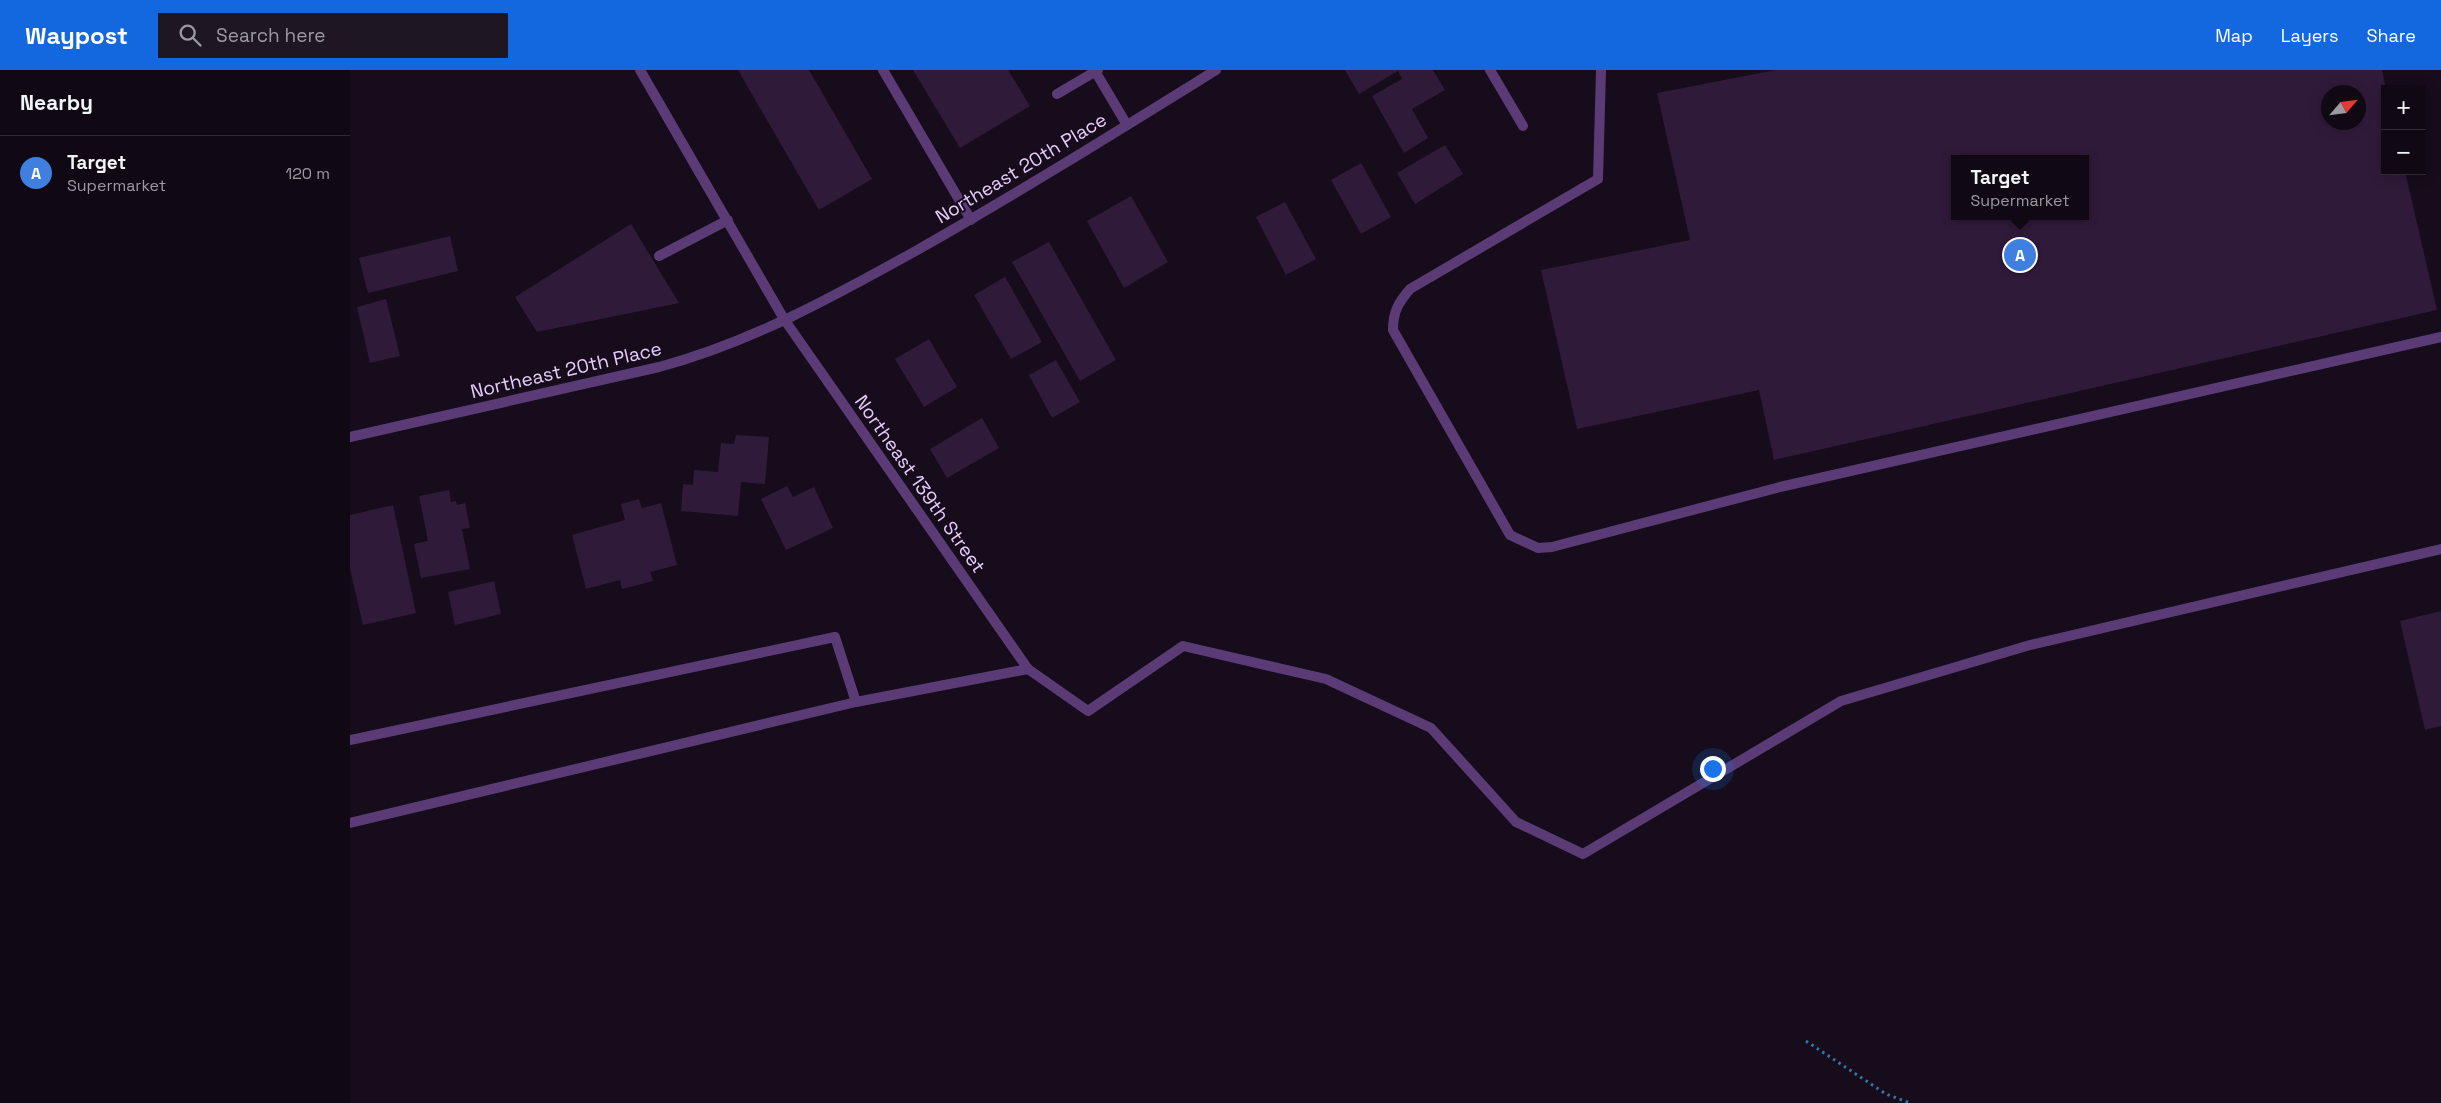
<!DOCTYPE html>
<html lang="en">
<head>
<meta charset="utf-8">
<style>
  body { margin:0; font-family:"Space Grotesk",sans-serif; background:#1e1722; color:#f1f3f6 }
  .controls { position:absolute; right:15px; top:15px; display:grid; overflow:hidden; border-radius:0px; box-shadow:0 2px 12px #0003 }
  .controls button { width:45px; height:45px; display:grid; place-items:center; padding:0; border:0; border-bottom:1px solid #302a34; background:#100914; color:#f1f3f6; font:25px sans-serif }
  .compass { position:absolute; left:1971px; top:15px; width:45px; height:45px; border-radius:50%; background:#100914; box-shadow:0 2px 12px #0003; rotate:62deg }
  .you { position:absolute; left:1362px; top:698px; width:18px; height:18px; margin:-12px; border:4px solid #fff; border-radius:50%; background:#1a73e8; box-shadow:0 0 0 8px #1a73e833 }
  .badge { display:grid; place-items:center; width:32px; height:32px; border-radius:50%; background:#1368df; color:#fff; font-size:16px; font-weight:700 }
  .pin { position:absolute; translate:-50% -50%; border:2px solid #fff; box-shadow:0 1px 5px #0006 }
  .popup { position:absolute; left:1601px; top:85px; width:138px; height:65px; box-sizing:border-box; display:grid; place-content:center; border-radius:0px; background:#100914; filter:drop-shadow(0 1px 4px #0005); font-size:16px; white-space:nowrap; color:#9c9aa0 }
  .popup b { font-size:19px; color:#f1f3f6 }
  .popup::after { content:''; position:absolute; left:50%; top:100%; margin-left:-10px; border:10px solid transparent; border-top-color:#100914 }
  .list { margin:0; padding:0; list-style:none }
  h2 { display:flex; justify-content:space-between; align-items:center; height:65px; margin:0; padding:0 20px; font-size:21px }
  h2 small { font-size:16px; font-weight:400; color:#9c9aa0 }
  .list li { display:grid; grid-template-columns:32px 1fr auto; gap:15px; align-items:center; box-sizing:border-box; height:75px; padding:0 20px; border-top:1px solid #302a34 }
  .list b { display:block; font-size:19px; white-space:nowrap }
  .list p { margin:0; font-size:16px; white-space:nowrap; color:#9c9aa0 }
  .list em { font-size:16px; font-style:normal; color:#9c9aa0 }
  .icon { flex:none; width:28px; height:28px; fill:none; stroke:currentColor; stroke-width:2; stroke-linecap:round; stroke-linejoin:round }
  .map { position:relative; flex:none; width:2091px; height:1033px; overflow:hidden }
  header { display:flex; align-items:center; gap:30px; box-sizing:border-box; height:70px; padding:0 25px; background:#1368df; color:#fff }
  header strong { font-size:24px }
  nav { display:flex; gap:28px; margin-inline-start:auto; font-size:18px }
  .search { width:350px; height:45px; background:#1e1722; display:flex; align-items:center; gap:12px; box-sizing:border-box; padding:0 18px; border-radius:0px; color:#9c9aa0; font-size:19px }
  main { display:flex }
  aside { flex:1; background:#100914 }
  .map>svg:first-child { display:block }
  .building { fill:#301a3a; fill-rule:evenodd }
  .lines { fill:none; stroke-linecap:round; stroke-linejoin:round }
  .path { stroke:#3675a3; stroke-width:3; stroke-dasharray:2.5 4; stroke-linecap:butt }
  .service { stroke:#5a3b76; stroke-width:10 }
  .minor { stroke:#5a3b76; stroke-width:10 }
  .labels { text-anchor:middle; dominant-baseline:central; stroke-width:4; stroke-linejoin:round; paint-order:stroke }
  .street-label { font-size:19px; fill:#e7cbfb; stroke:#160c1b }
</style>
</head>
<body>
<header>
<strong>Waypost</strong>
<div class="search"><svg class="icon" aria-label="search" viewBox="0 0 24 24"><circle cx="10" cy="10" r="6"/><path d="M15 15l6 6"/></svg>Search here</div>
<nav><a>Map</a><a>Layers</a><a>Share</a></nav>
</header>
<main>
<aside>
<h2>Nearby<small></small></h2>
<ul class="list">
<li><span class="badge" style="background:#3f7fe0">A</span><div><b>Target</b><p>Supermarket</p></div><em>120 m</em></li>
</ul>
</aside>
<div class="map">
<svg width="2091" height="1033" viewBox="0 0 2091 1033">
  <rect width="100%" height="100%" fill="#160c1b"/>
  <g class="building">
    <polygon points="388,0 459,0 522,109 469,140"/>
    <polygon points="563,0 658,0 680,36 610,78"/>
    <polygon points="995,0 1083,0 1095,20 1062,39 1078,68 1054,83 1022,26 1052,9 1048,1 1009,24"/>
    <path d="M1426,0h606l4,19h-1v82h20l32,139 -663,150 -15,-70 -182,39 -36,-159 149,-30 -33,-147zM1978,22h30v30h-30zM1605,89h130v57h-130z"/>
    <polygon points="1095,75 1113,104 1065,134 1047,103"/>
    <polygon points="1011,93 1041,147 1011,164 981,110"/>
    <polygon points="781,126 818,192 774,218 737,151"/>
    <polygon points="935,132 966,189 936,205 906,147"/>
    <polygon points="281,154 329,233 187,262 165,227"/>
    <polygon points="100,166 108,201 18,223 9,188"/>
    <polygon points="699,172 766,290 730,311 662,192"/>
    <polygon points="655,207 692,272 661,289 624,225"/>
    <polygon points="36,229 50,286 20,293 7,237"/>
    <polygon points="579,269 607,317 574,337 545,289"/>
    <polygon points="706,290 730,332 702,348 679,305"/>
    <polygon points="632,348 649,378 597,408 580,379"/>
    <polygon points="386,365 419,367 415,414 391,412 388,446 331,441 333,414 343,415 344,400 368,402 371,373 384,374"/>
    <polygon points="437,416 443,427 464,417 483,458 436,480 411,429"/>
    <polygon points="99,420 101,432 106,431 107,435 115,433 120,458 112,459 120,499 71,508 64,474 78,471 69,426"/>
    <polygon points="289,429 292,438 311,433 327,495 300,502 303,511 272,519 270,510 236,519 222,465 275,450 271,434"/>
    <polygon points="43,435 66,543 13,555 0,499 0,445"/>
    <polygon points="144,511 151,544 105,555 98,522"/>
    <polygon points="2091,541 2091,656 2075,660 2050,551"/>
  </g>
  <g class="lines">
    <polyline class="path" points="1456,971 1536,1024 1560,1033"/>
    <g class="service">
      <polyline points="533,0 621,150"/>
      <path d="M1251,0l-3,109 -188,110c-12,14 -17,23 -17,41l117,205 28,13 14,-1 228,-60 661,-150"/>
      <polyline points="745,1 777,55"/>
      <polyline points="707,24 748,0"/>
      <polyline points="309,186 378,150"/>
      <polyline points="0,670 485,567 506,632"/>
      <polyline points="0,753 506,632 678,599 738,641 833,576 976,609 1081,658 1166,752 1233,784 1491,631 1680,575 2091,479"/>
    </g>
    <g class="minor">
      <polyline points="290,0 434,249 678,599"/>
      <polyline points="1140,0 1173,56"/>
      <path d="M0,367l309,-70c90,-24 172,-69 253,-114 103,-58 204,-121 304,-183"/>
    </g>
  </g>
  <g class="labels">
    <g class="street-label">
      <text transform="translate(671 98) rotate(-31)">Northeast 20th Place</text>
      <text transform="translate(216 300) rotate(-13)">Northeast 20th Place</text>
      <text transform="translate(570 414) rotate(55)">Northeast 139th Street</text>
    </g>
  </g>
</svg>
<div class="controls">
<button>+</button>
<button>−</button>
</div>
<svg class="compass" viewBox="-18 -18 36 36"><path d="M0-13l5 13h-10z" fill="#e53935"/><path d="M0 13l5-13h-10z" fill="#9c9aa0"/></svg>
<div class="you"></div>
<div class="pin badge" style="left:1670px;top:185px;background:#3f7fe0">A</div>
<div class="popup"><b>Target</b>Supermarket</div>
</div>
</main>
</body>
</html>
